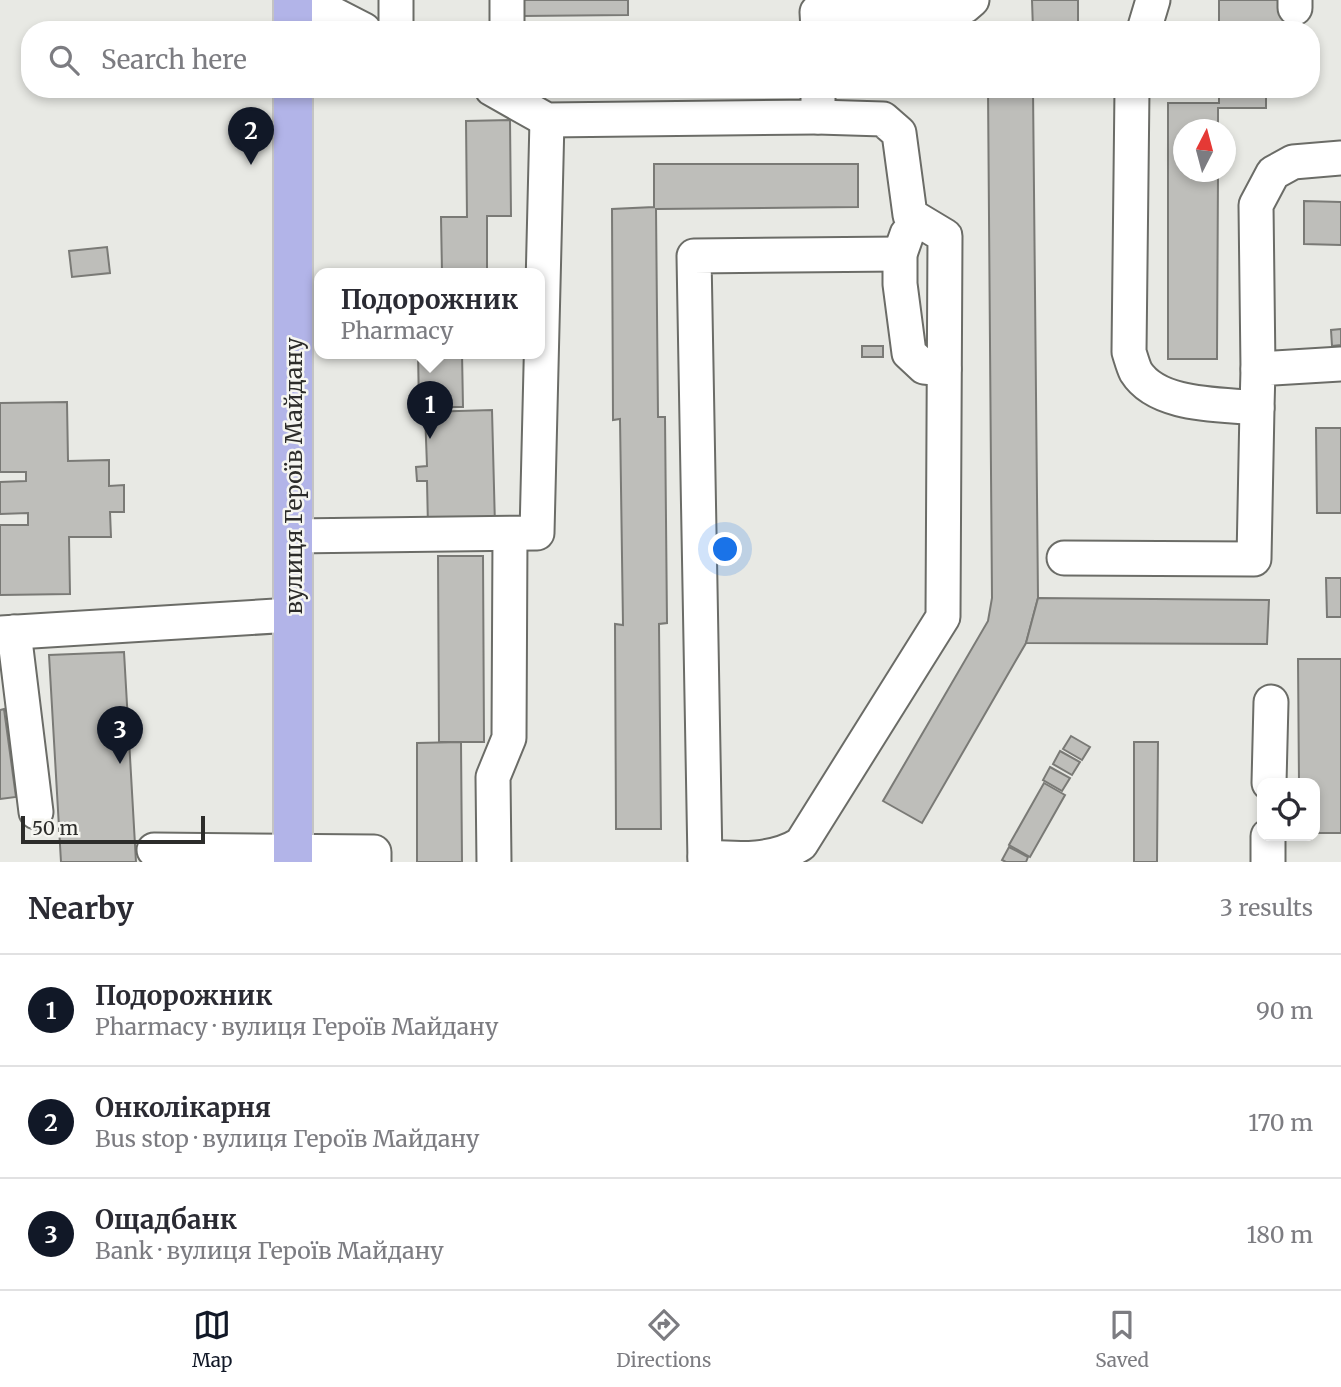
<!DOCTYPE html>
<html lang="en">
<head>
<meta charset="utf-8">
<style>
  body { margin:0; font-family:Merriweather,serif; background:#f7f7f7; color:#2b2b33 }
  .controls { position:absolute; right:21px; bottom:21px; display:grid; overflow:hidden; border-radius:14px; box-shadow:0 4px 10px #0003 }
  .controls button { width:63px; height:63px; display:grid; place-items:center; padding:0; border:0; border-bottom:2px solid #e1e1e2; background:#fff; color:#2b2b33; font:35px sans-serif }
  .compass { position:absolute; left:1173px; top:119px; width:63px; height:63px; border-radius:50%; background:#fff; box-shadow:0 4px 10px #0003; rotate:6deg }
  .scale { position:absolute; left:21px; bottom:18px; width:184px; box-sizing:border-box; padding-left:7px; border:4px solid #2c2c2a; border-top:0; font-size:19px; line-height:24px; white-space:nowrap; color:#2c2c2a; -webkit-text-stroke:5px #f6f6f1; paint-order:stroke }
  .you { position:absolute; left:726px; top:550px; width:24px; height:24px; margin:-18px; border:5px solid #fff; border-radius:50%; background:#1a73e8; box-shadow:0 0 0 10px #1a73e833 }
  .badge { display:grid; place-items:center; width:46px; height:46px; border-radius:50%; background:#111827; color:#fff; font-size:23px; font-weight:700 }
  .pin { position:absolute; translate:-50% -58px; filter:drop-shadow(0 2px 4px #0008) }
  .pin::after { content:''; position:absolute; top:37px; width:24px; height:21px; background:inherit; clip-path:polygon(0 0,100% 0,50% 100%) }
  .popup { position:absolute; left:314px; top:268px; width:231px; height:91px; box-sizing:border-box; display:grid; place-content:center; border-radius:14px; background:#fff; filter:drop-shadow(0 2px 5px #0005); font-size:23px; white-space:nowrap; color:#7c7c81 }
  .popup b { font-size:26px; color:#2b2b33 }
  .popup::after { content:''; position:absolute; left:50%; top:100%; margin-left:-14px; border:14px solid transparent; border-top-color:#fff }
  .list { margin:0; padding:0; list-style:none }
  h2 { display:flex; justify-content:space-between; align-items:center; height:91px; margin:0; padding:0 28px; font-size:30px }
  h2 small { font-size:23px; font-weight:400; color:#7c7c81 }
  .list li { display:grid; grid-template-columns:46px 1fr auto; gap:21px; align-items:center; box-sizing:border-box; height:112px; padding:0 28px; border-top:2px solid #e1e1e2 }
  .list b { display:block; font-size:26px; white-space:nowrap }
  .list p { margin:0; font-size:23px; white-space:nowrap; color:#7c7c81 }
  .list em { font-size:23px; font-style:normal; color:#7c7c81 }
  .icon { flex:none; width:38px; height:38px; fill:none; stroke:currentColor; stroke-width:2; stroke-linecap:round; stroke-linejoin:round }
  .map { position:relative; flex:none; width:1341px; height:862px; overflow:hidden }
  .search { position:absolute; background:#fff; box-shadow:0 4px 10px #0003; left:21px; right:21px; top:21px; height:77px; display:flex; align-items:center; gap:18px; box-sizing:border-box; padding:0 24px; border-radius:28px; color:#7c7c81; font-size:26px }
  .sheet { height:427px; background:#fff }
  nav { display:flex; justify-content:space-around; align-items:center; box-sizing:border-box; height:98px; border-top:2px solid #e1e1e2; background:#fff; font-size:19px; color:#7c7c81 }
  nav a { display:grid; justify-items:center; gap:4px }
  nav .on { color:#111827 }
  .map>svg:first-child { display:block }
  .building { fill:#bebeba; stroke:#7a7a76; stroke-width:2 }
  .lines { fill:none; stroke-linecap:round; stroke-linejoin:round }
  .minor-casing { stroke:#6b6c67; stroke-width:37 }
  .major-casing { stroke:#c4c4c3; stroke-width:42 }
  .minor { stroke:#fff; stroke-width:33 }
  .major { stroke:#b2b4e8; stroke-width:38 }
  .labels { text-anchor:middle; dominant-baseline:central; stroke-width:5; stroke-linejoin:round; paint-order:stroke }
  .street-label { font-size:23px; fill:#2c2c2a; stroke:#f6f6f1 }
</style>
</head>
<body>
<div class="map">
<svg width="1341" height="862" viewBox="0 0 1341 862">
  <rect width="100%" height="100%" fill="#e8e9e4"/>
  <g class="building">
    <polygon points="522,0 628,0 628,15 522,16"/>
    <polygon points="1032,0 1078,0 1078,30 1033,30"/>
    <polygon points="1219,0 1285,0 1284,30 1219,30"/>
    <polygon points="988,89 1033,89 1038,598 1026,643 922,823 883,801 988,621 992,598"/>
    <polygon points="1219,89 1266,89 1266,108 1218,108 1218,130 1184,130 1184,172 1218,172 1217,359 1168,359 1168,103 1219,103"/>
    <polygon points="510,120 511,216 487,216 487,273 442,273 441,217 467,217 466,121"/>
    <polygon points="654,164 858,164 858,207 656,209 658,417 665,417 667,623 659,624 661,829 616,829 615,624 623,625 620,419 613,420 612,209 654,207"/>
    <polygon points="1304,201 1341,202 1341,245 1304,244"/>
    <polygon points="107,247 110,273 72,277 69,251"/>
    <polygon points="1341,329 1341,345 1332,346 1331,330"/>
    <rect x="862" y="346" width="21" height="11"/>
    <polygon points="418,353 462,353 463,407 419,407"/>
    <polygon points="67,402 68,461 109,460 109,486 124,485 124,512 110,512 111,537 69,537 70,594 0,595 0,525 28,525 28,513 0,514 0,482 26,481 26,472 0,472 0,403"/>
    <polygon points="492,410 495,526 428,527 427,481 417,481 416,467 427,466 425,412"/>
    <polygon points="1316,428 1341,428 1341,513 1317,513"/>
    <polygon points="438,556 483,556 484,742 439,742"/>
    <polygon points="1326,578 1341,578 1341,617 1327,617"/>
    <polygon points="1038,598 1269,600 1267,644 1026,643"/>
    <polygon points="124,652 136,862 61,862 49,655"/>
    <polygon points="1298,659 1341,659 1341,833 1315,833 1315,783 1299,783"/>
    <polygon points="4,709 16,797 0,799 0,710"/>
    <polygon points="1071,736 1090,747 1082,760 1063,749"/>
    <polygon points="461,742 462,862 417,862 417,743"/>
    <polygon points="1134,742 1158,742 1157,862 1134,862"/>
    <polygon points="1060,751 1080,762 1072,775 1053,764"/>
    <polygon points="1050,767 1070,778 1062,791 1043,780"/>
    <polygon points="1044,783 1065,795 1030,857 1009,845"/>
    <polygon points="1009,847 1028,857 1026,862 1006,862 1002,860"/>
  </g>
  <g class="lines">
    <defs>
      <g id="minor">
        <polyline points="306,0 364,30"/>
        <polyline points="507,0 507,30"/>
        <polyline points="1295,0 1295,8"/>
        <polyline points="396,30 396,0"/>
        <polyline points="818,30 817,12 965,6 972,0"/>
        <polyline points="1144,30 1153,0"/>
        <polyline points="492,89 547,120 818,117 818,89"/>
        <path d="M1132,89l-3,263c2,6 4,14 7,20 22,35 85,32 121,36l1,-39 83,-5"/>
        <polyline points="907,234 900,254 900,284 909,353 924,367 944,369"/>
        <polyline points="1258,369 1256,205 1273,173 1293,162 1341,158"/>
        <polyline points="293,536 537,533 547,120"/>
        <polyline points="1064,558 1254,559 1257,408"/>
        <polyline points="14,632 36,812"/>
        <polyline points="0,633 292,615"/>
        <polyline points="1269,783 1271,702"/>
        <polyline points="154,850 374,852 374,862"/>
        <path d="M705,857c33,2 67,5 96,-13l142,-227 2,-381 -35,-21 -11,-82 -16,-14 -65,-2"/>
        <polyline points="494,862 493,777 509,738 510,535"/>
        <polyline points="705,862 694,256 900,254"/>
        <polyline points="1268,862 1268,836"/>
      </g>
      <g id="major">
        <polyline points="293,30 293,0"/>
        <polyline points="293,89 293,862"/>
      </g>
    </defs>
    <use href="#minor" class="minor-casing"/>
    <use href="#major" class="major-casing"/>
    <use href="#minor" class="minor"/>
    <use href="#major" class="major"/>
  </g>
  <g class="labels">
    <g class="street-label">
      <text transform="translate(293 476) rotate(-90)">вулиця Героїв Майдану</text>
    </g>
  </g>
</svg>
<div class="controls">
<button><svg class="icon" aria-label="locate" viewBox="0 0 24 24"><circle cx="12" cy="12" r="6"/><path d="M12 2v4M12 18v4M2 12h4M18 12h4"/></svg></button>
</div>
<svg class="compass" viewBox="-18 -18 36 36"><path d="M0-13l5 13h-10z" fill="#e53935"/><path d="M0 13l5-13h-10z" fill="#7c7c81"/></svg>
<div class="scale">50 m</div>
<div class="you"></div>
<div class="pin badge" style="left:430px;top:439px">1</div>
<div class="popup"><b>Подорожник</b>Pharmacy</div>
<div class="pin badge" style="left:251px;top:165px">2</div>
<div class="pin badge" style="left:120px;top:764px">3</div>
<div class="search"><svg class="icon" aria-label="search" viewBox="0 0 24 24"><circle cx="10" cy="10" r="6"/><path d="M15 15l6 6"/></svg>Search here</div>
</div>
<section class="sheet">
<h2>Nearby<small>3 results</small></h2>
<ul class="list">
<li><span class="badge">1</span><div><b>Подорожник</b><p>Pharmacy · вулиця Героїв Майдану</p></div><em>90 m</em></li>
<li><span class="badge">2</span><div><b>Онколікарня</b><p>Bus stop · вулиця Героїв Майдану</p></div><em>170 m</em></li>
<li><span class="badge">3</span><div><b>Ощадбанк</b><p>Bank · вулиця Героїв Майдану</p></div><em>180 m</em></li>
</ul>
</section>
<nav>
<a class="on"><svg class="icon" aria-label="map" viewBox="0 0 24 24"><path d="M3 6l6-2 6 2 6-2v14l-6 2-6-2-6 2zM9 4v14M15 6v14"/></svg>Map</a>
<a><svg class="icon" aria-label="directions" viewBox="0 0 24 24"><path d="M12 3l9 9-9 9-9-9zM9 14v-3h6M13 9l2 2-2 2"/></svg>Directions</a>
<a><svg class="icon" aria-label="saved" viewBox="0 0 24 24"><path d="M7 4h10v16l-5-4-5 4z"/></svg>Saved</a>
</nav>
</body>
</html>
